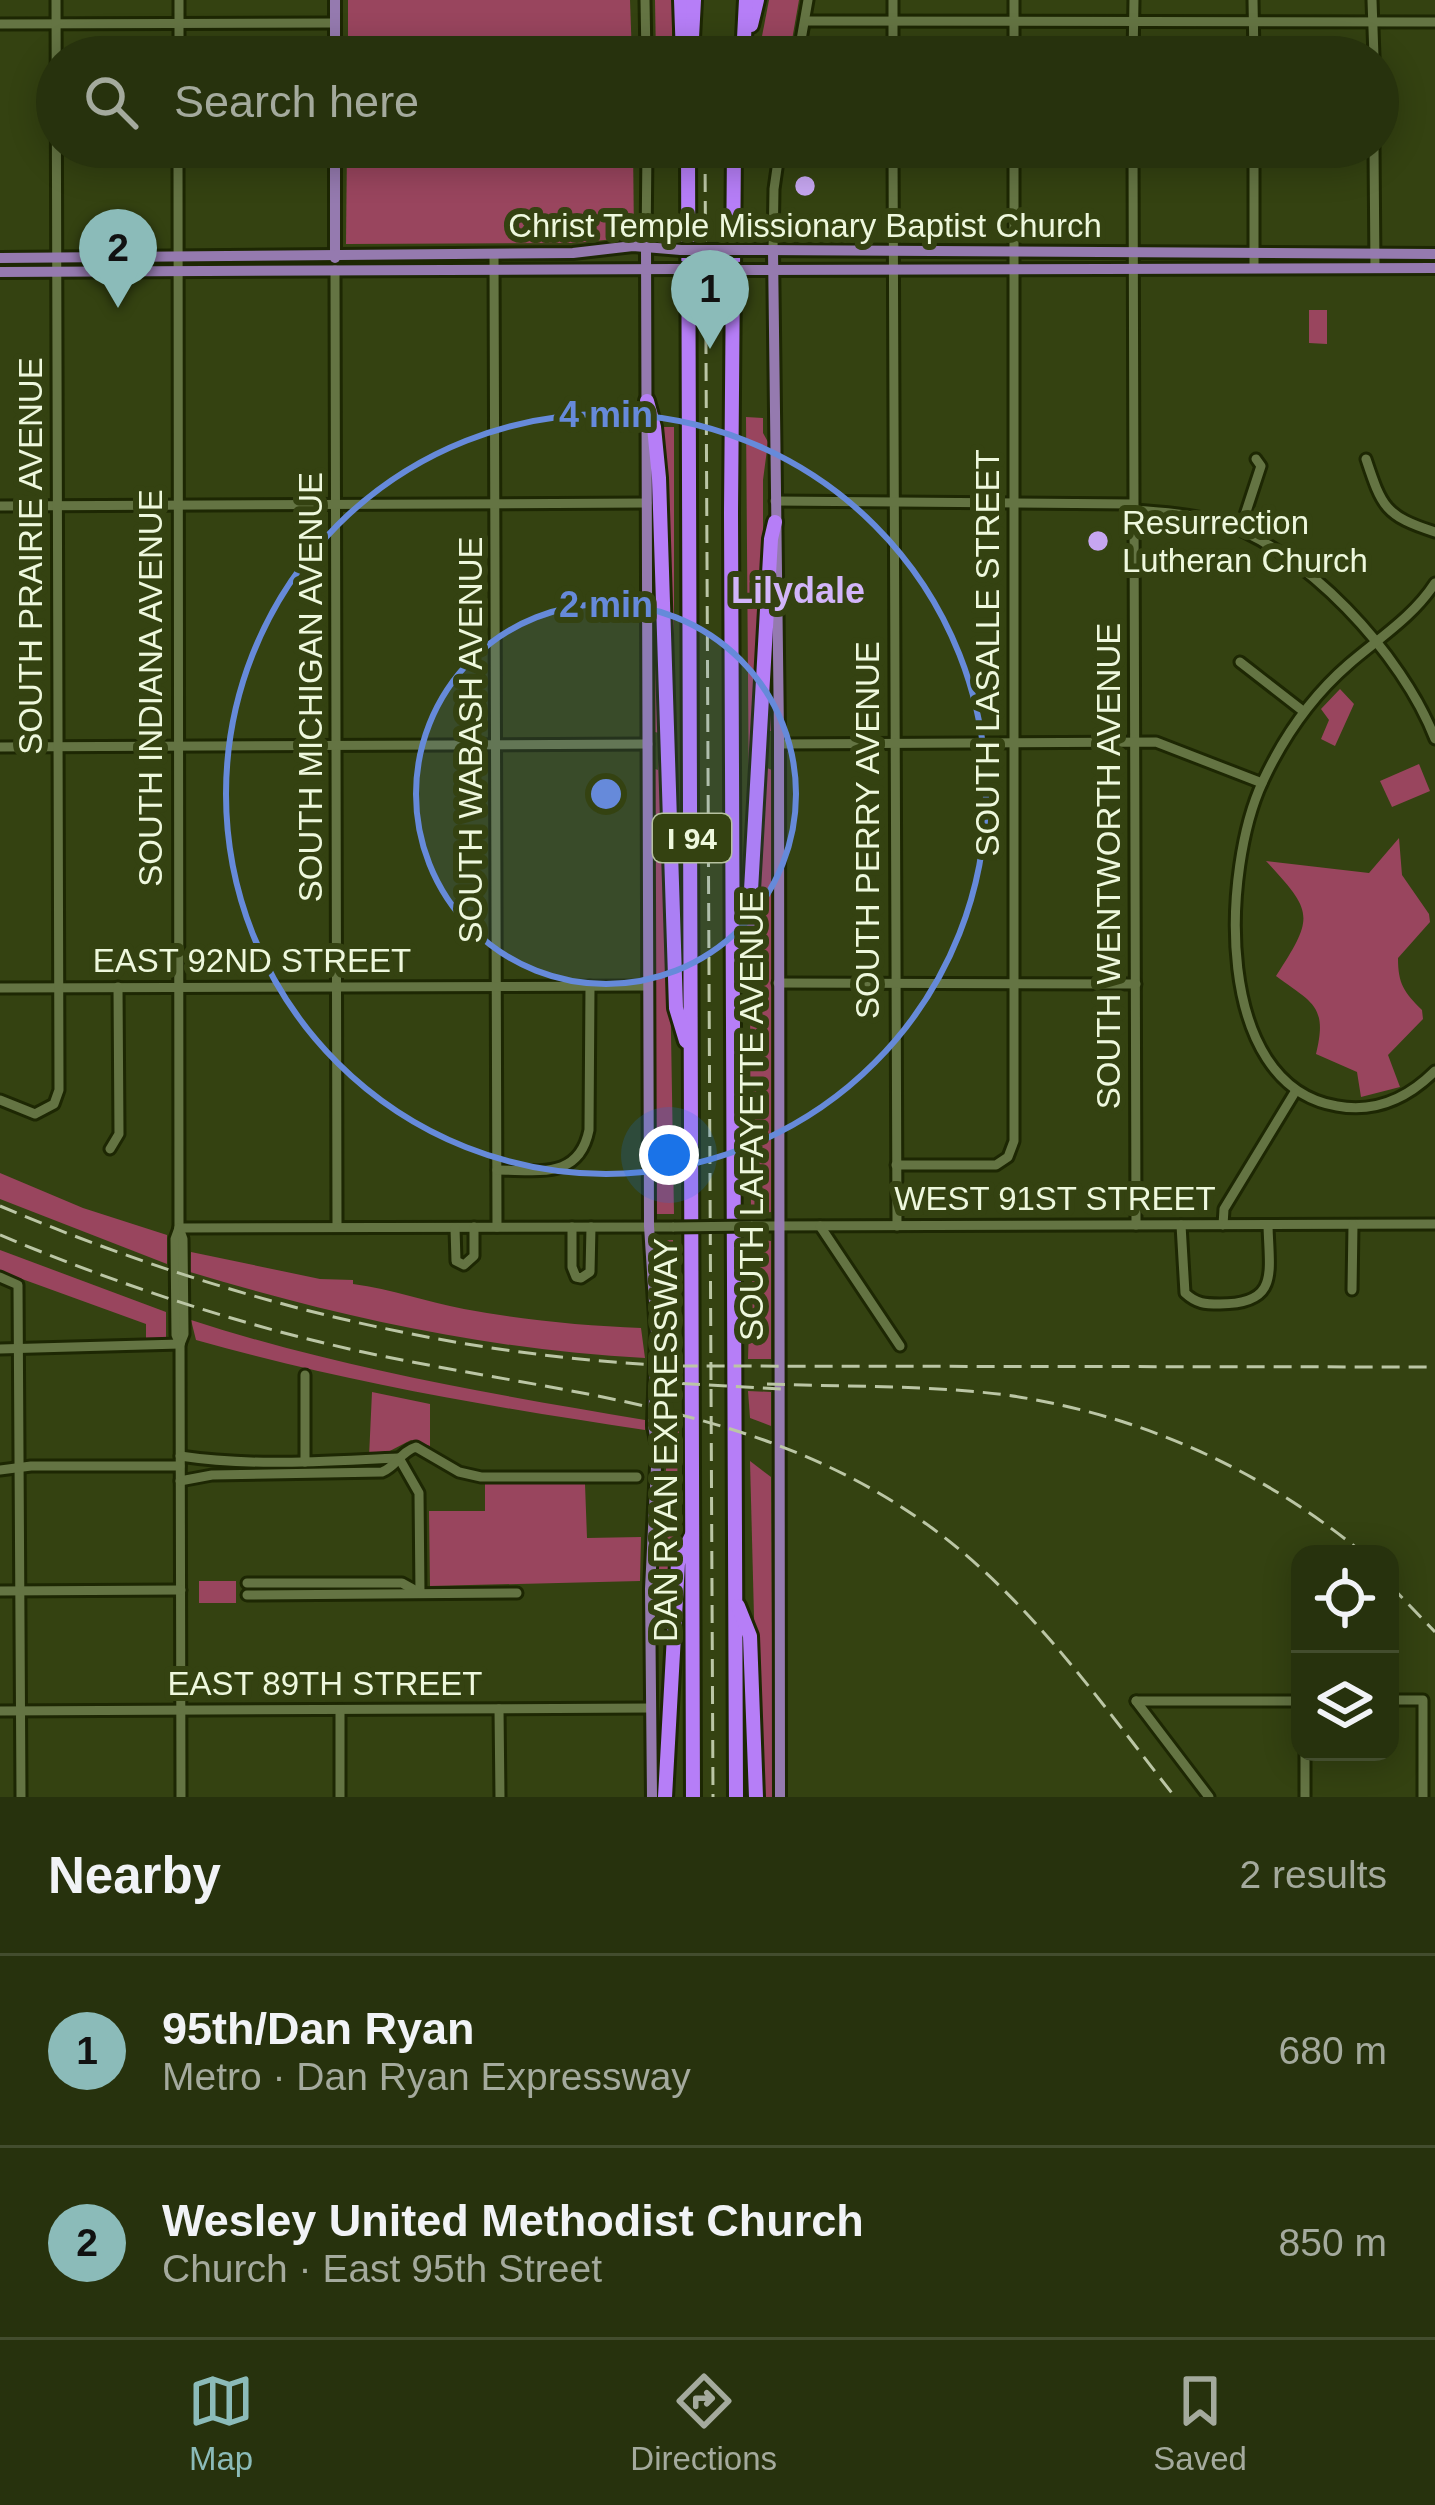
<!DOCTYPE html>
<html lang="en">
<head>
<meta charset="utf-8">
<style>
  body { margin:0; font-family:Helvetica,sans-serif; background:#2f3a16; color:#f1f3f6 }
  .controls { position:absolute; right:36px; bottom:36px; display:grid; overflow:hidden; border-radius:24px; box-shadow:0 6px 30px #0003 }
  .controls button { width:108px; height:108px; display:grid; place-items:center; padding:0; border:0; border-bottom:3px solid #434d2e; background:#27320d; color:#f1f3f6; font:60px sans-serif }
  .you { position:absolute; left:669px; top:1155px; width:42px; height:42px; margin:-30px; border:9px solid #fff; border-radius:50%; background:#1a73e8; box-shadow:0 0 0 18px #1a73e833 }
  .badge { display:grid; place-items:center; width:78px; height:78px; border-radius:50%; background:#8bbbb9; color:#111; font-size:39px; font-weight:700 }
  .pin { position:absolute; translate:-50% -99px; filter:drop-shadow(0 3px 6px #0008) }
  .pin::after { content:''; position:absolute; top:63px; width:42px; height:36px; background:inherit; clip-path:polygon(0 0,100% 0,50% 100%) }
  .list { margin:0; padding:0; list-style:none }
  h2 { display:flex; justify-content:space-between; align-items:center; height:156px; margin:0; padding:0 48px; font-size:51px }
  h2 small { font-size:39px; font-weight:400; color:#a4aa9d }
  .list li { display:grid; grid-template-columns:78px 1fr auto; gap:36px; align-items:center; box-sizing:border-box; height:192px; padding:0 48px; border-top:3px solid #434d2e }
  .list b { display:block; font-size:45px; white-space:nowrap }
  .list p { margin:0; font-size:39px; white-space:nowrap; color:#a4aa9d }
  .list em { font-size:39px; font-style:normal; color:#a4aa9d }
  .icon { flex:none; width:66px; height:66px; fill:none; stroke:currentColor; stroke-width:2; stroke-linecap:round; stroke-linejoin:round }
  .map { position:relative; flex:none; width:1435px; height:1797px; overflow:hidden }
  .search { position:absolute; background:#27320d; box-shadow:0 6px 30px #0003; left:36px; right:36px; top:36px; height:132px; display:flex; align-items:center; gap:30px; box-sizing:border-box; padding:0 42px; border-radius:66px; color:#a4aa9d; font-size:45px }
  .sheet { height:540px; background:#27320d }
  nav { display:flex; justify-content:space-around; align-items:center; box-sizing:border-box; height:168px; border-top:3px solid #434d2e; background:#27320d; font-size:33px; color:#a4aa9d }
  nav a { display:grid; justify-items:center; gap:6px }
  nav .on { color:#8bbbb9 }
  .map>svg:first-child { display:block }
  .green { fill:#99455e }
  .water { fill:#09273c }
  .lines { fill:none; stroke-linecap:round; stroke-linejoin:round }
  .minor-casing { stroke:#1d2703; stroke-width:15 }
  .major-casing { stroke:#1d2703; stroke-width:16 }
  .highway-casing { stroke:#1d2703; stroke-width:20 }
  .minor { stroke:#647443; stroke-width:9 }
  .major { stroke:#957aaf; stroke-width:10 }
  .highway { stroke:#b67ef7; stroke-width:14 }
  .rail { stroke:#bbc6a5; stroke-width:3; stroke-dasharray:18 9; stroke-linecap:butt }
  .minor-bridge-casing { stroke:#1d2703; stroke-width:15; stroke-linecap:butt }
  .major-bridge-casing { stroke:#1d2703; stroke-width:16; stroke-linecap:butt }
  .minor-bridge { stroke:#647443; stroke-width:9 }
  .major-bridge { stroke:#957aaf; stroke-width:10 }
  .ring { fill:none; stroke:#668ada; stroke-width:6 }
  .poi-dot { fill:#c6a6f0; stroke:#344211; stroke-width:4.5 }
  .labels { text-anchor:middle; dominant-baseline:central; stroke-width:12; stroke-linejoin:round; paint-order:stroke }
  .shield { fill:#344211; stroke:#b6c1a0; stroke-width:3 }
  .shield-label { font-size:30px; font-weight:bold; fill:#eef8dd }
  .poi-label { font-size:33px; fill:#eef8dd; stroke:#344211 }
  .street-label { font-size:33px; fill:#eef8dd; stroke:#344211 }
  .neighbourhood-label { font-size:36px; font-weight:bold; fill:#d2b5fa; stroke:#344211 }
  .centre { fill:#668ada; stroke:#344211; stroke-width:6 }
  .ring-label { font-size:36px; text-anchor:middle; font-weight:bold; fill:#668ada; stroke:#344211; stroke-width:12; stroke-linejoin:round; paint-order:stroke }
</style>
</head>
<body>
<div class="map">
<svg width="1435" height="1797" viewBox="0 0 1435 1797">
  <rect width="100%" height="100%" fill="#344211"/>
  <g class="green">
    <polygon points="348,0 630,0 632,57 348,57"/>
    <polygon points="655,0 672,0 672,57 656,57"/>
    <polygon points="769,0 799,0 789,57 758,57"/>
    <polygon points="347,147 633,147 634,237 575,243 346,244"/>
    <polygon points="1309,310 1327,310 1327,344 1309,343"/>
    <polygon points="746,417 763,418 763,433 768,442 763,480 763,598 749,810"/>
    <polygon points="659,427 674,427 674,657 671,657"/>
    <polygon points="654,532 657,532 667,792 674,1214 655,1214 653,755 655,769 658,770 659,733 655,732 654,725"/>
    <polygon points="772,617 771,731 767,731 767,768 772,770 771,1212 751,1214 750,993"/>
    <polygon points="1340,689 1354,704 1335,746 1321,739 1329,720 1321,709"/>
    <polygon points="1419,764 1430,791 1392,807 1380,781"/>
    <path d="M1399,838l3,37 27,39 1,8 -32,36c0,26 6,34 24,52l1,9 -35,36 12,32 -39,10 -4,-25 -41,-18c12,-49 -4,-51 -40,-78 39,-60 37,-64 -10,-115l103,12z"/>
    <polygon points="0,1173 83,1208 167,1235 167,1264 0,1199"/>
    <polygon points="751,1239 771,1241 771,1359 748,1359 749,1327 753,1326"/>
    <polygon points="673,1240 678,1358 667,1356 656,1241"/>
    <polygon points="0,1250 166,1312 166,1339 146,1339 146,1324 0,1271"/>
    <path d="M191,1252l129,27 33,1v4c39,5 73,18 111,25 58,11 119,17 177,19l4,30c-155,-8 -306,-41 -455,-86z"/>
    <path d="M191,1320c148,48 300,74 454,100v10c-155,-23 -299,-48 -449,-90z"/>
    <polygon points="748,1391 771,1392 771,1426 750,1418"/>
    <polygon points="372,1392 430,1404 430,1446 411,1440 382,1455 369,1457"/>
    <polygon points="670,1427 679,1430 673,1576 657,1609 657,1563"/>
    <polygon points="750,1461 771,1477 773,1797 760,1797 758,1772"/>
    <polygon points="485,1484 585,1484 587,1538 641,1537 640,1581 430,1586 429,1511 485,1511"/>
    <rect x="199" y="1581" width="37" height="22"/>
  </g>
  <rect class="water" x="481" y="147" width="54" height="11"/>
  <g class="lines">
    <defs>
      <g id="minor">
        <polyline points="645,0 646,57"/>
        <polyline points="893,0 893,57"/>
        <polyline points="1014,0 1014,57"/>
        <polyline points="1253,0 1254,57"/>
        <polyline points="1372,0 1374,57"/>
        <polyline points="805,21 1435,22"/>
        <polyline points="0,24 335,23"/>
        <polyline points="179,57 179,0"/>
        <polyline points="798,57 808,0"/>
        <polyline points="1133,57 1134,0"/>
        <polyline points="178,147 179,1228 175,1239 176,1335 180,1344"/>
        <polyline points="893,147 897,1226"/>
        <polyline points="1133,147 1136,1225"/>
        <polyline points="1254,147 1254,268"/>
        <polyline points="1374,147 1375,268"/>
        <polyline points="646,247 647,147"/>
        <polyline points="773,250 774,189 780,147"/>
        <polyline points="494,254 497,1227"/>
        <polyline points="335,270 337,1227"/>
        <path d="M1366,459c16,48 19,57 69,73"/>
        <polyline points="775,501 1133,504"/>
        <polyline points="0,506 647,503"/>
        <path d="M1133,510c28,2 57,4 83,11 88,26 187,134 219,218"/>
        <polyline points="1240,530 1261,466 1256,459"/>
        <path d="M1435,583c-22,34 -56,55 -86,81 -37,32 -65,72 -86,117 -41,87 -51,304 74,325 38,7 71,-8 98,-35"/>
        <polyline points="1240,662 1303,711"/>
        <polyline points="779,744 1156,742 1262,783"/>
        <polyline points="0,747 648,744"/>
        <polyline points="778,983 1136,984"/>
        <polyline points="0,988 648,986"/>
        <polyline points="0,1100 35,1114 54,1104 59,1090 56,0"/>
        <polyline points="110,1149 119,1134 118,987"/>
        <polyline points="896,1165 996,1165 1008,1157 1014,1141 1014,147"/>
        <path d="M497,1170c41,0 82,10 92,-40l1,-144"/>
        <path d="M1181,1225l4,68c12,11 20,11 35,11 60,0 49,-32 48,-79"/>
        <polyline points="1223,1225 1224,1209 1295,1092"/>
        <polyline points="751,1226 1435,1224"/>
        <polyline points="820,1226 900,1346"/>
        <polyline points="572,1227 572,1267 576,1277 581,1278 590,1272 591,1227"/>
        <polyline points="179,1228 183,1239 184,1334 180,1344 181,1797"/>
        <polyline points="179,1228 674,1227"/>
        <polyline points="455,1228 456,1261 464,1265 474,1256 474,1227"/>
        <polyline points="0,1277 18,1285 21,1797"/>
        <polyline points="1352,1290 1353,1225"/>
        <polyline points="0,1349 180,1344"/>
        <path d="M180,1456c73,11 146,5 219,2"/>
        <polyline points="399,1458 419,1493 420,1593"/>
        <polyline points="305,1462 305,1375"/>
        <polyline points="0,1470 31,1466 180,1466"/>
        <path d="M180,1481l32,-6 170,-3c15,-6 18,-20 34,-25l43,25 22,5h156"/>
        <polyline points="247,1583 402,1583 420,1593"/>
        <polyline points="0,1591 181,1590"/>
        <polyline points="247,1595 517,1593"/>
        <polyline points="1390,1700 1423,1700 1423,1797"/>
        <polyline points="1136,1701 1300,1701"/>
        <polyline points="1136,1701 1209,1797"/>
        <polyline points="499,1709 500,1797"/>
        <polyline points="0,1711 651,1708"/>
        <polyline points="1305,1752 1305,1797"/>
        <polyline points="340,1797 340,1710"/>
      </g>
      <g id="major">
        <polyline points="335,57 335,0"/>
        <polyline points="335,147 335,258"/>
        <polyline points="646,247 649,1226 656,1333 653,1425 657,1447 650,1589 652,1797"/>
        <polyline points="743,250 1435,254"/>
        <polyline points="773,250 779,734 780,1797"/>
        <polyline points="0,258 573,253 633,246 681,250"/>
        <polyline points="743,270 1435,268"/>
        <polyline points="0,272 676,269"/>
        <path d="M658,1444c9,-30 9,-76 0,-106"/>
      </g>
      <g id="highway">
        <polyline points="681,0 683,57"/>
        <polyline points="751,25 757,0"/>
        <polyline points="691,57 694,0"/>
        <polyline points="743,57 746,0"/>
        <polyline points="688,147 693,1797"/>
        <polyline points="734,147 731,513 736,1797"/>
        <polyline points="647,401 654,427 659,478 676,1008 686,1041"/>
        <polyline points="741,969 748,943 771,539 775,522"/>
        <polyline points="738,1606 750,1636 756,1797"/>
        <polyline points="665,1797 678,1563 692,1535"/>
      </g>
    </defs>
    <use href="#minor" class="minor-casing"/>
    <use href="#major" class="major-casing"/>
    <use href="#highway" class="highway-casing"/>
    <use href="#minor" class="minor"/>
    <use href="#major" class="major"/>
    <use href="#highway" class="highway"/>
    <g class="rail">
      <polyline points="705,147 713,1797"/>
      <path d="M0,1206c215,91 443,150 677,160l758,1"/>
      <path d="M0,1235c117,49 239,90 363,117 199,43 399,51 569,176 98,72 168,174 243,269"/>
      <polyline points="655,1382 781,1389"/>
      <path d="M767,1384c79,3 161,1 239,11 133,19 255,74 358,159"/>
      <polyline points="1390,1585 1435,1632"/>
    </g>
    <defs>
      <polyline id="minor-bridge" points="674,1227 751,1226"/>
      <g id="major-bridge">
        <polyline points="681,250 743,250"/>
        <polyline points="676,269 743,270"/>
      </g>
    </defs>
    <use href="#minor-bridge" class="minor-bridge-casing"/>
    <use href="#major-bridge" class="major-bridge-casing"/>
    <use href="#minor-bridge" class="minor-bridge"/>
    <use href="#major-bridge" class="major-bridge"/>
  </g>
  <circle cx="606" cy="794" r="190" fill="#668ada" fill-opacity=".12"/>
  <g class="ring">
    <circle cx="606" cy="794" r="190"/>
    <circle cx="606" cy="794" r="380"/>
  </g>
  <g class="poi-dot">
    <circle cx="805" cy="186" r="12"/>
    <circle cx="1098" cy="541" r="12"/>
  </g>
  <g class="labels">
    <rect class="shield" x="653" y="814" width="78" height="48" rx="9"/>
    <g class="shield-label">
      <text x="692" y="838">I 94</text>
    </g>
    <g class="poi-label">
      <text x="805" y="225">Christ Temple Missionary Baptist Church</text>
      <text x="1122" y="522" text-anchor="start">Resurrection<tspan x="1122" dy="38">Lutheran Church</tspan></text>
    </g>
    <g class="street-label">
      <text transform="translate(30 556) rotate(-90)">SOUTH PRAIRIE AVENUE</text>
      <text transform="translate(987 653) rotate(-90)">SOUTH LASALLE STREET</text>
      <text transform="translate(310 687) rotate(-90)">SOUTH MICHIGAN AVENUE</text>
      <text transform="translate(150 688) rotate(-90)">SOUTH INDIANA AVENUE</text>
      <text transform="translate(470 740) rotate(-90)">SOUTH WABASH AVENUE</text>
      <text transform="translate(867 830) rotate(-90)">SOUTH PERRY AVENUE</text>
      <text transform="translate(1108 866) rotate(-90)">SOUTH WENTWORTH AVENUE</text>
      <text x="252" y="960">EAST 92ND STREET</text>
      <text transform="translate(751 1116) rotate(-90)">SOUTH LAFAYETTE AVENUE</text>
      <text x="1055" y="1198">WEST 91ST STREET</text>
      <text transform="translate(665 1440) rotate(-90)">DAN RYAN EXPRESSWAY</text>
      <text x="325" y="1683">EAST 89TH STREET</text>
    </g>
    <g class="neighbourhood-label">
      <text x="798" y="590">Lilydale</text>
    </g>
  </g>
  <circle cx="606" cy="794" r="18" class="centre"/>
  <g class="ring-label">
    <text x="606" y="427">4 min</text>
    <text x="606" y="617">2 min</text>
  </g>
</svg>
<div class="controls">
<button><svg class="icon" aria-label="locate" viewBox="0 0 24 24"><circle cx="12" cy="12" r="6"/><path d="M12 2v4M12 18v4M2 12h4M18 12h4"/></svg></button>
<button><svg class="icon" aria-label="layers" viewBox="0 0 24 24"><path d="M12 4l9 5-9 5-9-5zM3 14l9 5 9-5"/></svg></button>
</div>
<div class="you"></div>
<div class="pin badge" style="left:710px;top:349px">1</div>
<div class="pin badge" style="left:118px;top:308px">2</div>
<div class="search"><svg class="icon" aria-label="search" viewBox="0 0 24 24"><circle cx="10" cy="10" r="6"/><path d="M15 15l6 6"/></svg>Search here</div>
</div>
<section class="sheet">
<h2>Nearby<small>2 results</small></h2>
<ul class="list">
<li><span class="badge">1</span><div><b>95th/Dan Ryan</b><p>Metro · Dan Ryan Expressway</p></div><em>680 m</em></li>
<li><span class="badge">2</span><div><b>Wesley United Methodist Church</b><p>Church · East 95th Street</p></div><em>850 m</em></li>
</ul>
</section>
<nav>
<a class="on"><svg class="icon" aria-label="map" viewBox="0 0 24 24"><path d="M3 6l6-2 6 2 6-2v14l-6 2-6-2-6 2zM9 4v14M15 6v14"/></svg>Map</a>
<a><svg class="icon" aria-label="directions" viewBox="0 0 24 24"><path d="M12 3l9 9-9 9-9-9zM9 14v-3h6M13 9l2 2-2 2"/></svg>Directions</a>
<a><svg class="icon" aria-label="saved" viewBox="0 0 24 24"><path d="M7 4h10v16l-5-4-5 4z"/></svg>Saved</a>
</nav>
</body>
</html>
